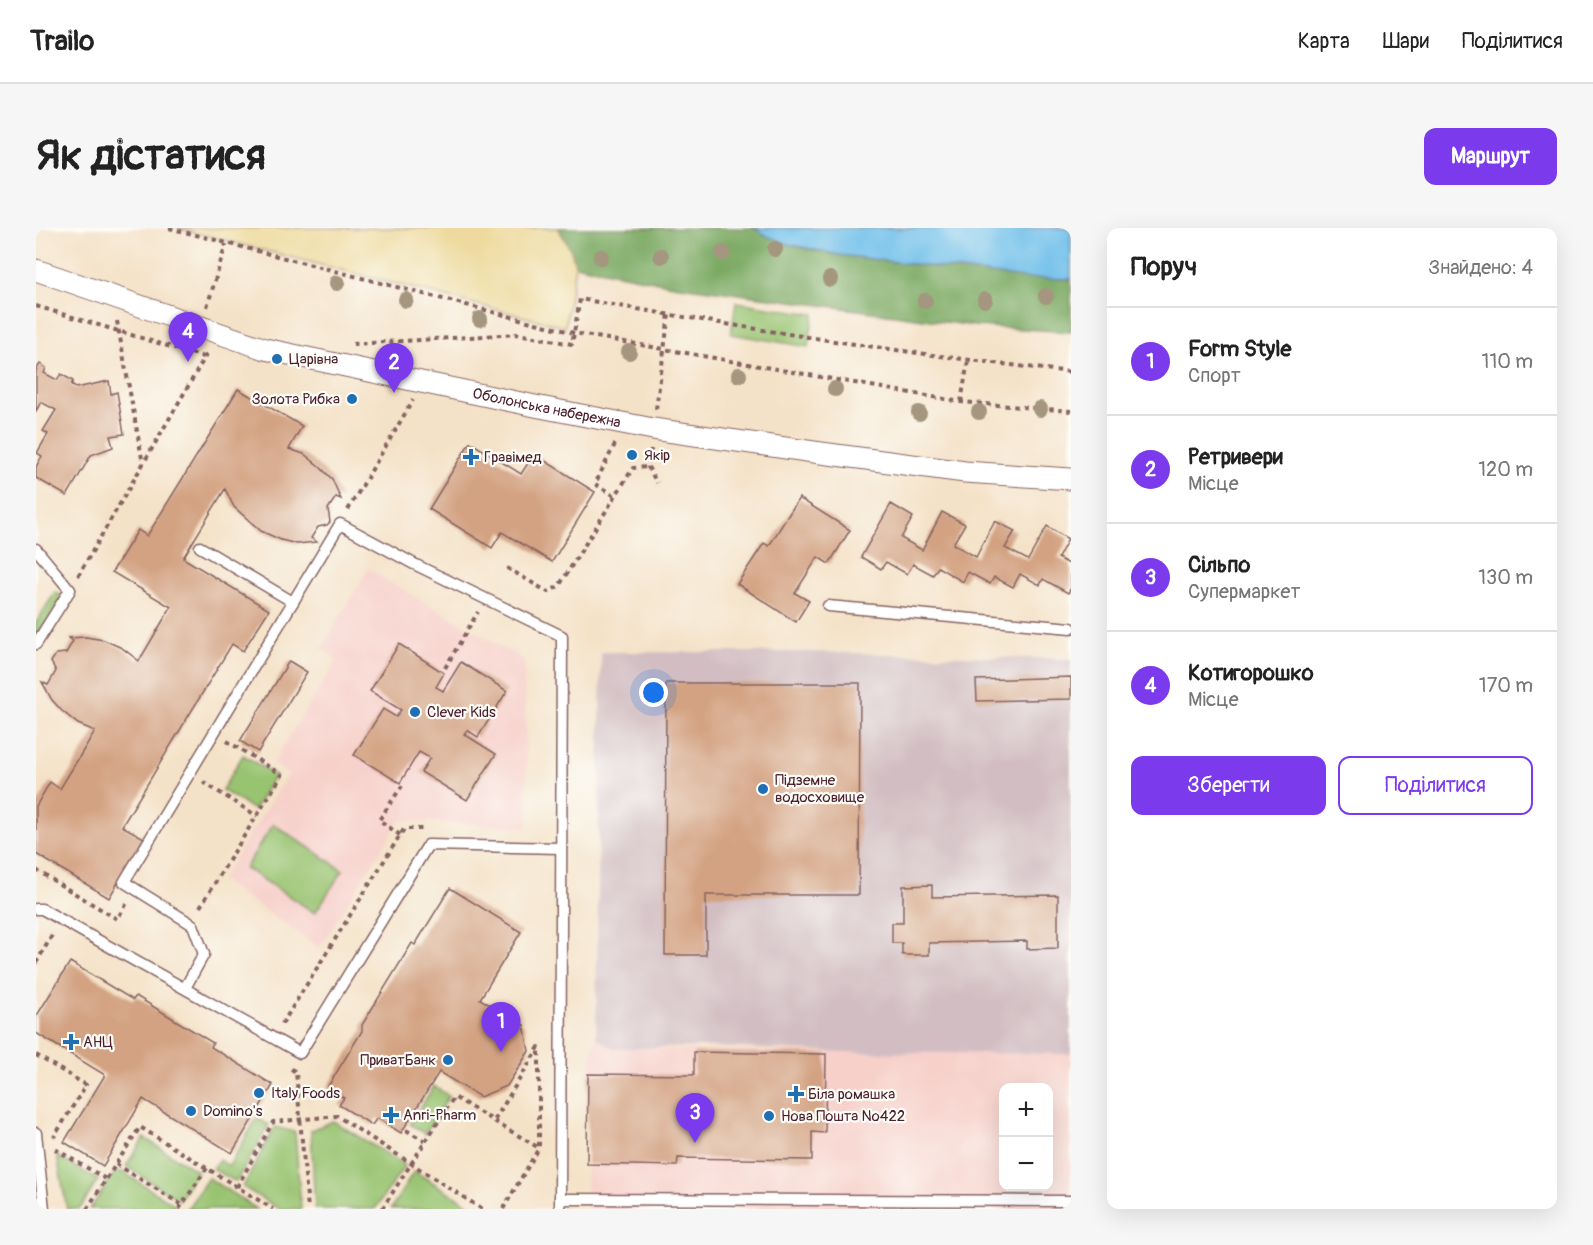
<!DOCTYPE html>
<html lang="uk">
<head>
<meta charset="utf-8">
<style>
  body { margin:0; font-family:Pangolin,sans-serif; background:#f6f6f6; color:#222 }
  .controls { position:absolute; right:18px; bottom:18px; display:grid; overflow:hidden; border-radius:12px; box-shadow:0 6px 24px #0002 }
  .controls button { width:54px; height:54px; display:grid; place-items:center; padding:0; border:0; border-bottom:2px solid #e0e0e0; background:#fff; color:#222; font:30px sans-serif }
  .you { position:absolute; left:618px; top:465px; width:21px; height:21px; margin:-15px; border:4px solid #fff; border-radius:50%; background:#1a73e8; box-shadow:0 0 0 9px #1a73e833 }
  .badge { display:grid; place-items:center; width:39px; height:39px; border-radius:50%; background:#7c3aed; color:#fff; font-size:20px; font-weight:700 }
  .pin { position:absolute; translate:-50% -50px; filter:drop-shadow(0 2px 3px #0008) }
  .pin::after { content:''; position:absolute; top:32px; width:21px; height:18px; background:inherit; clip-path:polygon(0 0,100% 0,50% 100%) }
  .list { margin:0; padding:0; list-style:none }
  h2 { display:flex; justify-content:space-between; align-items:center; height:78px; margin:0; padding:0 24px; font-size:26px }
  h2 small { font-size:20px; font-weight:400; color:#767676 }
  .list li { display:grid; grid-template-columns:39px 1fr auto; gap:18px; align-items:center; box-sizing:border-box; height:108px; padding:0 24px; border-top:2px solid #e0e0e0 }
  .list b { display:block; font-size:22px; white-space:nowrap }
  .list p { margin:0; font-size:20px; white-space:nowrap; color:#767676 }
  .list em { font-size:20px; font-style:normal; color:#767676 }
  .actions { display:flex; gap:12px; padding:18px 24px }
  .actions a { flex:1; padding:14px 0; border:2px solid #7c3aed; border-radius:12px; text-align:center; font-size:21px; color:#7c3aed }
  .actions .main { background:#7c3aed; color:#fff }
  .map { position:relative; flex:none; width:1035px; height:981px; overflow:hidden; border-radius:12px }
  header { display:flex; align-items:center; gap:36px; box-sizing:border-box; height:84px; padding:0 30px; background:#fff; border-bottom:2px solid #e0e0e0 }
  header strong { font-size:28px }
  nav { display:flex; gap:33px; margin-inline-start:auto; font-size:21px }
  .intro { display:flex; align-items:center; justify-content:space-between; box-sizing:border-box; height:144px; padding:0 36px }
  h1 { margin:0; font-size:42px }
  .button { padding:15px 27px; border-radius:12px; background:#7c3aed; color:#fff; font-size:21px; font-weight:700 }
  main { display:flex; gap:36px; padding:0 36px }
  aside { flex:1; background:#fff; border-radius:12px; box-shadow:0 6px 24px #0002 }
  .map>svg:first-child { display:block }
  .built { fill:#f7d0ca; fill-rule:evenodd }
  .industrial { fill:#d2bec2 }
  .green { fill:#98c370; stroke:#71714e; stroke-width:1.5 }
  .forest { fill:#7aa962; stroke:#626446; stroke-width:1.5 }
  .sand { fill:#eeda9e; stroke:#9c7c64; stroke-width:1.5 }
  .water { fill:#70bfea; stroke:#5d6f8a; stroke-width:1.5 }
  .building { fill:#d3a282 }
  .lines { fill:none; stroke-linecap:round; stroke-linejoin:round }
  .lane-casing { stroke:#866362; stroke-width:13 }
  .street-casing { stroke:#866362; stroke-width:23 }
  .path { stroke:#866362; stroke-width:4; stroke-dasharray:4.5 4.5; stroke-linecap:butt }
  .lane { stroke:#fff; stroke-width:10 }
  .street { stroke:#fff; stroke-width:21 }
  .tree { fill:#a5967f }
  .poi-dot { fill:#1f6fb2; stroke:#fdfcf7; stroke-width:2 }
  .labels { text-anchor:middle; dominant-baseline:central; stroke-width:4.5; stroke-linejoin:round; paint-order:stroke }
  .poi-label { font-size:15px; fill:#4a1f2b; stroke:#fdfcf7; text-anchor:start }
  .street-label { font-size:15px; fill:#4a1f2b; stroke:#fdfcf7 }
</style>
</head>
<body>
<header>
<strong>Trailo</strong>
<nav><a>Карта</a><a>Шари</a><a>Поділитися</a></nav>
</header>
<div class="intro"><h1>Як дістатися</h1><a class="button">Маршрут</a></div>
<main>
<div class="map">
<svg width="1035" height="981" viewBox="0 0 1035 981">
  <rect width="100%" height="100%" fill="#fdfcf7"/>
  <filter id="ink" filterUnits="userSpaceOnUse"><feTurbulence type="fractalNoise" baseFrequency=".0167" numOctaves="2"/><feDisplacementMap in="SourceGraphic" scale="12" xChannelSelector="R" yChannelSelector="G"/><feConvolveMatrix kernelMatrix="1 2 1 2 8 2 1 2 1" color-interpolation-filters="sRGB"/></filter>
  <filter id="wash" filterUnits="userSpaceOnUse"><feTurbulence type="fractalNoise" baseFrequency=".008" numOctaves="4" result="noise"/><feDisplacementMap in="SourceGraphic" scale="24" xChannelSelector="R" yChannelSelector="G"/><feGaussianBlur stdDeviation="1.35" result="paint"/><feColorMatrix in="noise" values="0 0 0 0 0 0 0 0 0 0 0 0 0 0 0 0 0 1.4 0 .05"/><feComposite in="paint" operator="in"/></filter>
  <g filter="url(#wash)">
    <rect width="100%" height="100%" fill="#f4e2c8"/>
    <g class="built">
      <polygon points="332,341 488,432 492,599 364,592 283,720 185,652 252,546 236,536 301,432 285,421"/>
      <path d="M560,809l18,12 457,5v155h-485l2,-135zM968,860h44v98h-44z"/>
    </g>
    <polygon class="industrial" points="565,424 773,424 1035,431 1035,826 805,824 672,819 578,821 560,809"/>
    <g class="green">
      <polygon points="700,74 778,86 772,119 695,106"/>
      <polygon points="19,364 26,368 0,410 0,395"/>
      <polygon points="207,527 239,547 218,582 186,562"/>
      <polygon points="237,596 307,642 279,685 209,640"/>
      <polygon points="398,858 413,868 389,906 374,896"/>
      <polygon points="221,890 233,897 200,954 177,941 183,932 193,938"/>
      <polygon points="297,893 369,937 339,981 279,981 275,902"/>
      <polygon points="239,899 259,904 265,981 243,981 207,959"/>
      <polygon points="108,910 161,943 143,972 90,938"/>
      <polygon points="21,928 62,952 44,981 31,981"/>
      <polygon points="378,943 440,981 355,981"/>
      <polygon points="79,944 87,944 139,977 137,981 54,981"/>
      <polygon points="172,950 221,981 151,981"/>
    </g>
    <path class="forest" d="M522,0h196c39,24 88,27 133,33 61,8 122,16 184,18v53l-96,-6 -302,-41 -98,-20 -4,-14z"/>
    <polygon class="sand" points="141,0 522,0 535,23 539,37 529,99"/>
    <polygon class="water" points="718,0 1035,0 1035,51 988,50 803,27 752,16 731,8"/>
    <g id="blocks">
      <g class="building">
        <polygon points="4,136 10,140 8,145 21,152 25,146 37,153 35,157 40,160 73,153 75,166 81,164 88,206 74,208 77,219 55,227 31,268 0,250 0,239 6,228 1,225 12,206 7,203 20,182 5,174 0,183 0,142"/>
        <polygon points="202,161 266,198 253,221 268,226 283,238 296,251 305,271 300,269 292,281 294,294 291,297 282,299 275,310 281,314 261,316 245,312 225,303 198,279 189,261 147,330 233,382 207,423 196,416 86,598 108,610 73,670 0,626 0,578 14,554 24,561 59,503 42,496 26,483 16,472 6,454 12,457 20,443 15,434 20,426 30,425 37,413 33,410 50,409 68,412 86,420 103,433 135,379 76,344 102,302 111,308"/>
        <polygon points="434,214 485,246 498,226 559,264 516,334 466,304 456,320 393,281"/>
        <polygon points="763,270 814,302 793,336 782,329 759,365 773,373 760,394 701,356 728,315 733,318"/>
        <polygon points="855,276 877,289 865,310 886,322 906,284 929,296 917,316 940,329 959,293 979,303 969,320 992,332 1011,298 1032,311 1022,330 1035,337 1035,360 1032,365 1007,351 1004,357 984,346 977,359 958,349 954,356 932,344 927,354 902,339 897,347 877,336 871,346 850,334 845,341 825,329"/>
        <polygon points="363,416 408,445 400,459 407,463 425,434 471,463 442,509 431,502 428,506 460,526 431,572 385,544 394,530 383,524 364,555 318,527 347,481 360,489 365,482 334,463"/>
        <polygon points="253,433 271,444 222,524 204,513"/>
        <polygon points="1035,449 1035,471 941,473 940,452"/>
        <polygon points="630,455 824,455 823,667 670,667 670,727 629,727"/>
        <polygon points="896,657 896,669 1022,667 1022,720 991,721 991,713 893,715 893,727 866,727 866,715 856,715 856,695 867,695 867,658"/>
        <polygon points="414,660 485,704 444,771 488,797 493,823 471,858 444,869 403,844 365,905 341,890 336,897 303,877 308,870 291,860 326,803 326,797 376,715 379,717"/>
        <polygon points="34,734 97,772 100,768 177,815 175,819 237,857 196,925 107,871 67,938 28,914 69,847 0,805 0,789"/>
        <polygon points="658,824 790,826 789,905 776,904 776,932 642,930 641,938 551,936 552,846 658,847"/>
      </g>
    </g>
  </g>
  <g filter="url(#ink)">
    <use href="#blocks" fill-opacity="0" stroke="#866362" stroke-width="1.5"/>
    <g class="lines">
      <defs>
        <g id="lane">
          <polyline points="164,319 257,374"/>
          <polyline points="0,321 34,362 0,416"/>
          <polyline points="792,378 1035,400"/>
          <polyline points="0,681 6,681 264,825 392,617 525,620"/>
          <polyline points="149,760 168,726 157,697 88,654 304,296 378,336 526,408 524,981"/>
          <polyline points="0,905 8,981"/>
          <polyline points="524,971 1035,973"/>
        </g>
        <g id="street">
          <path id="s1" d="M0,42l229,79 270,57 118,23 168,24 144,19 106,7"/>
        </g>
      </defs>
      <use href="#lane" class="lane-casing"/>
      <use href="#street" class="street-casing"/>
      <g class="path">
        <polyline points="133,0 538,105 925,174 1035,183"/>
        <polyline points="0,78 168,129"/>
        <polyline points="171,79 190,16"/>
        <polyline points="81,93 107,236"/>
        <path d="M317,116l165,-10 54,10 8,-45c163,29 327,55 491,73"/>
        <polyline points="925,174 932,133"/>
        <polyline points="620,181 633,86"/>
        <polyline points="579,216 559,256 579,268"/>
        <polyline points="615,221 612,239 621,255"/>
        <polyline points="312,282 377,172"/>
        <polyline points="471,340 512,364 523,358 597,240 612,239"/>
        <polyline points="42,348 172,124"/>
        <polyline points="409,440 442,384"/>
        <polyline points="167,554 221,588"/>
        <polyline points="364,607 343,592 366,558"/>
        <polyline points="0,642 81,691 91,675"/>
        <polyline points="164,679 246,547 191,513"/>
        <polyline points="0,735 17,706"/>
        <polyline points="246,796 368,601 388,601"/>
        <polyline points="0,827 50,857 18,909"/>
        <polyline points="255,841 260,844 272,981"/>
        <polyline points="370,902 389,913"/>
        <polyline points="19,921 70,951"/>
        <polyline points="80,936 146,977"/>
        <polyline points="201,959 237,894 301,888 446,981"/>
        <polyline points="51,981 104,899 237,981"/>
        <polyline points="143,981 171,940"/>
        <polyline points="346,981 418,869 503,920 503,819 458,893"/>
        <polyline points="467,981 503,920"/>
      </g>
      <use href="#lane" class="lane"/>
      <use href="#street" class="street"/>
    </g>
    <g class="tree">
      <circle cx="739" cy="21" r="8"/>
      <circle cx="687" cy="25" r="8"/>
      <circle cx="625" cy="28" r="8"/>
      <circle cx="565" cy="29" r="8"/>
      <circle cx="794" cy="51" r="8"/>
      <circle cx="301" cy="55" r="8"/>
      <circle cx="1010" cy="68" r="8"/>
      <circle cx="370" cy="72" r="8"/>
      <circle cx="949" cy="72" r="8"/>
      <circle cx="889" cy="73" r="8"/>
      <circle cx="444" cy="91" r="8"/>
      <circle cx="593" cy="124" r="8"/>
      <circle cx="703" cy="147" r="8"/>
      <circle cx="799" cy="161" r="8"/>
      <circle cx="1004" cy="181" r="8"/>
      <circle cx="943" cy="184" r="8"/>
      <circle cx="883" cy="185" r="8"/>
    </g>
  </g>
  <g class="poi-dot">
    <circle cx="241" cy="131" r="6"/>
    <circle cx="316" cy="171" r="6"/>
    <circle cx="596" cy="227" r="6"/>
    <path d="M432 220h6v6h6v6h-6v6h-6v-6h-6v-6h6z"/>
    <circle cx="379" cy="484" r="6"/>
    <circle cx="727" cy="561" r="6"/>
    <path d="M32 805h6v6h6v6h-6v6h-6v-6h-6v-6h6z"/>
    <circle cx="412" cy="832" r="6"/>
    <circle cx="223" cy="865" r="6"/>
    <path d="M757 857h6v6h6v6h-6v6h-6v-6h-6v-6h6z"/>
    <circle cx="155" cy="883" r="6"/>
    <path d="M352 878h6v6h6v6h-6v6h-6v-6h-6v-6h6z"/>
    <circle cx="733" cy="888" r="6"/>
  </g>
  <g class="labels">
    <g class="poi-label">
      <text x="253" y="131">Царівна</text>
      <text x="304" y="171" text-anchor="end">Золота Рибка</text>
      <text x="608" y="227">Якір</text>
      <text x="448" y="229">Гравімед</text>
      <text x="391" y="484">Clever Kids</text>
      <text x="739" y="552">Підземне<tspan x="739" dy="17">водосховище</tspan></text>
      <text x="47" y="814">АНЦ</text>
      <text x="400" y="832" text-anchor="end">ПриватБанк</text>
      <text x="235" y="865">Italy Foods</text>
      <text x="772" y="866">Біла ромашка</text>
      <text x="167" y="883">Domino's</text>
      <text x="367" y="887">Anri-Pharm</text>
      <text x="745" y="888">Нова Пошта №422</text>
    </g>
    <g class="street-label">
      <text stroke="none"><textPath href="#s1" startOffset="530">Оболонська набережна</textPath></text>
    </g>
  </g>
</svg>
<div class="controls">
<button>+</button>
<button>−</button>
</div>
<div class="you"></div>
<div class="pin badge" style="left:465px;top:824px">1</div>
<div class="pin badge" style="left:358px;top:165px">2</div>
<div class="pin badge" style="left:659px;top:915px">3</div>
<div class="pin badge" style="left:152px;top:134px">4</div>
</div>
<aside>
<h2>Поруч<small>Знайдено: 4</small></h2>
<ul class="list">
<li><span class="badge">1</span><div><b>Form Style</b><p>Спорт</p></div><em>110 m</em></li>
<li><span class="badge">2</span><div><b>Ретривери</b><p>Місце</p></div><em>120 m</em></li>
<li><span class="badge">3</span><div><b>Сільпо</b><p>Супермаркет</p></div><em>130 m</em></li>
<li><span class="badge">4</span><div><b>Котигорошко</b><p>Місце</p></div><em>170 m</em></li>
</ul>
<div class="actions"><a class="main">Зберегти</a><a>Поділитися</a></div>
</aside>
</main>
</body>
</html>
